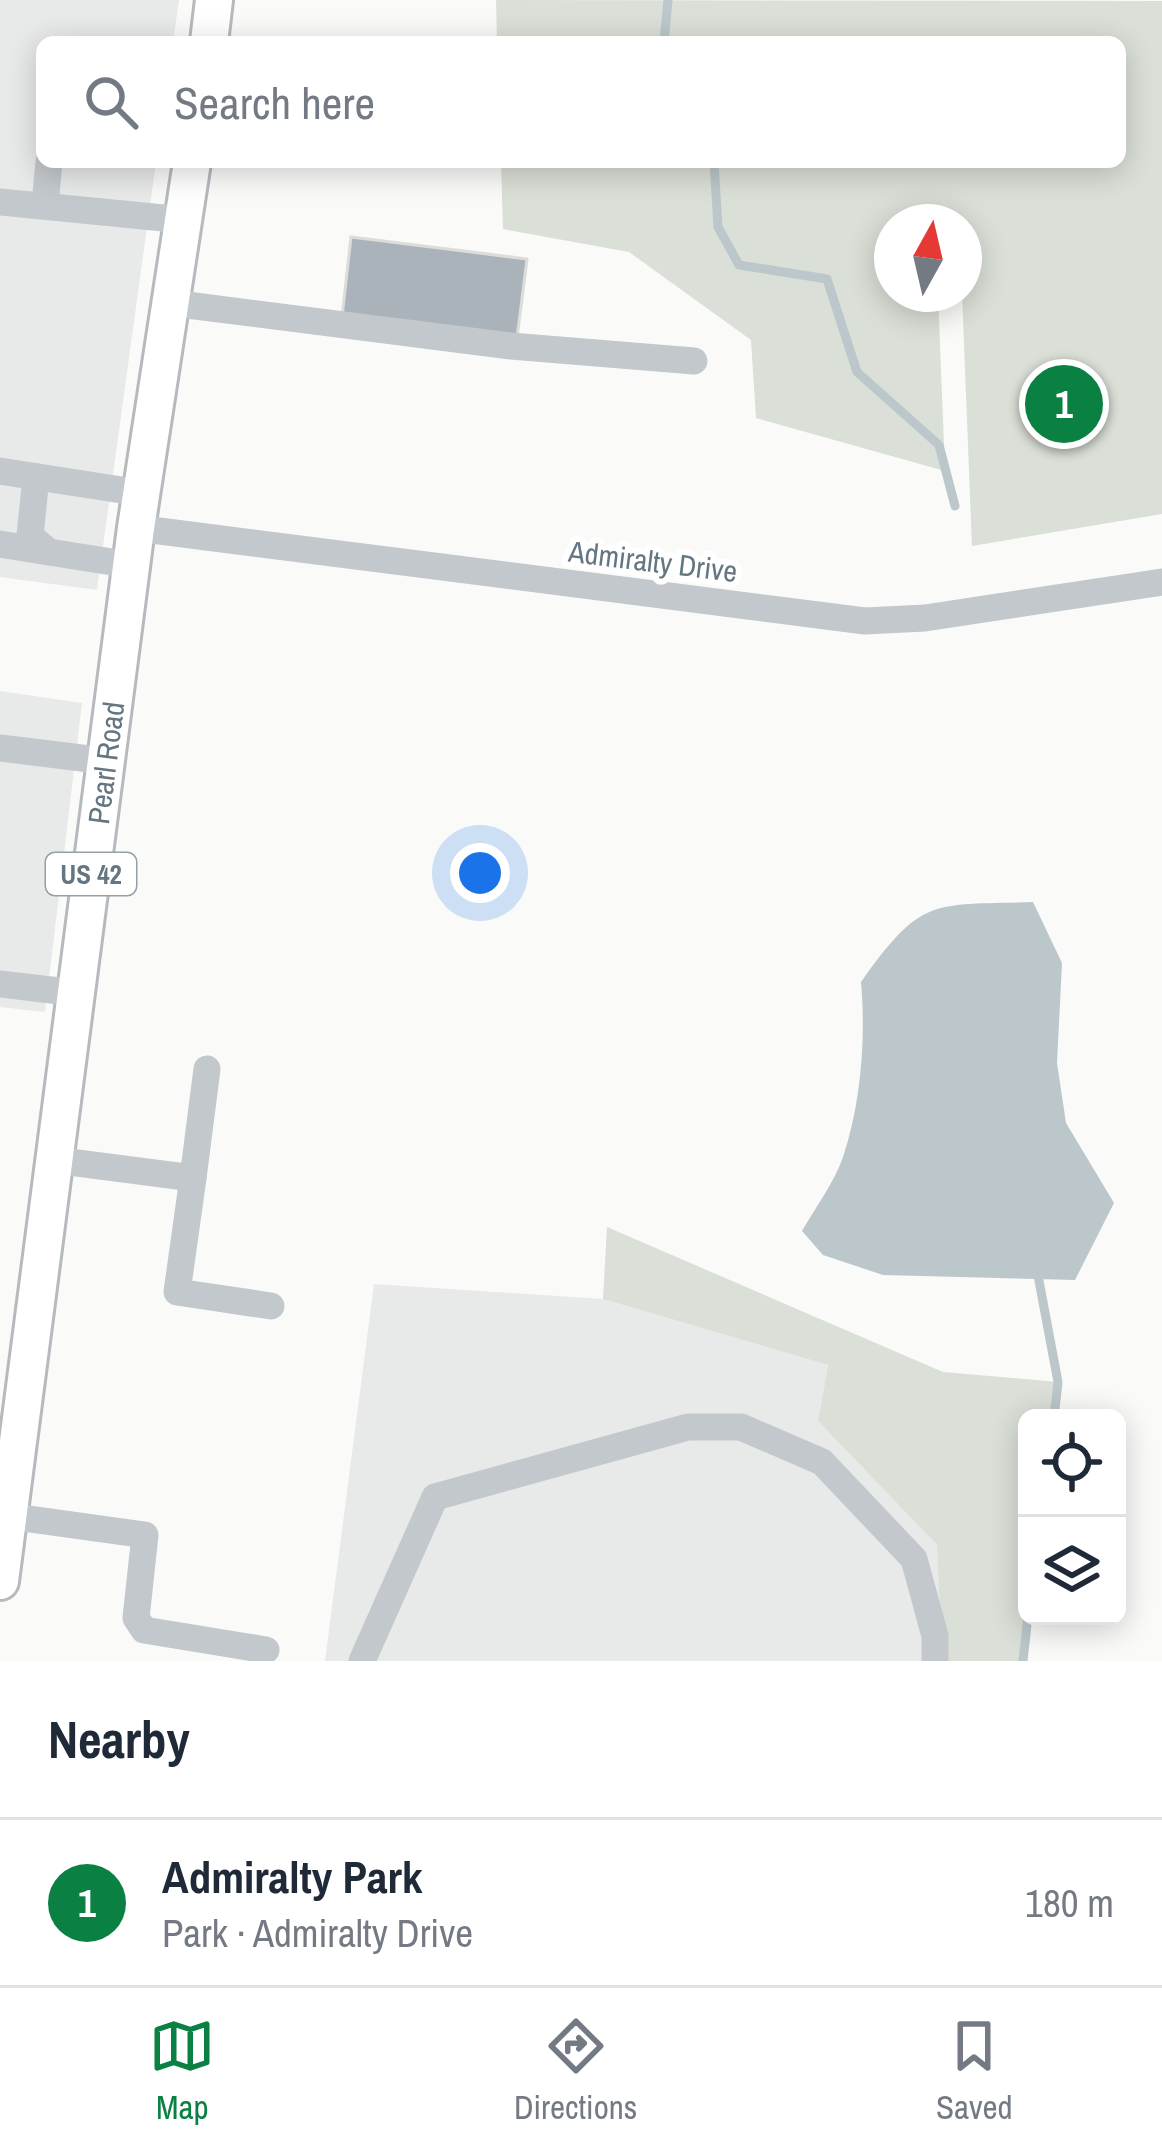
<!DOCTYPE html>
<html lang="en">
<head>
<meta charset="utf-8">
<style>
  body { margin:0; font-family:"Archivo Narrow",sans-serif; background:#f2f2f3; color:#1f2937 }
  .controls { position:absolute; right:36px; bottom:36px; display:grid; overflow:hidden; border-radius:18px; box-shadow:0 6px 30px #0003 }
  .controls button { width:108px; height:108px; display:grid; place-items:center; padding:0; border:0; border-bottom:3px solid #e0e1e3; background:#fff; color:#1f2937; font:60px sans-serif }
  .compass { position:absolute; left:874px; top:204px; width:108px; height:108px; border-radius:50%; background:#fff; box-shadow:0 6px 30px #0003; rotate:8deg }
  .you { position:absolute; left:480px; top:873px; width:42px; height:42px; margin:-30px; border:9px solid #fff; border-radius:50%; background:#1a73e8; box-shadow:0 0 0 18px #1a73e833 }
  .badge { display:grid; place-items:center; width:78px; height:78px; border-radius:50%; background:#0b8043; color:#fff; font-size:39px; font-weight:700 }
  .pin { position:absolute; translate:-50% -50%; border:6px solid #fff; box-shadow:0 3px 12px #0006 }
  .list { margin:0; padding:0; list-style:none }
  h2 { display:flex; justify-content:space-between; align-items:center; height:156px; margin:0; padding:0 48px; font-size:51px }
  h2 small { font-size:39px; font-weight:400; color:#747a83 }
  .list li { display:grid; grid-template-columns:78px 1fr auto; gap:36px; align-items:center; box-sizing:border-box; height:168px; padding:0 48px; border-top:3px solid #e0e1e3 }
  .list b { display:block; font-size:45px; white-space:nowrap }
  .list p { margin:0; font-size:39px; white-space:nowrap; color:#747a83 }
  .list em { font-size:39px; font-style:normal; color:#747a83 }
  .icon { flex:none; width:66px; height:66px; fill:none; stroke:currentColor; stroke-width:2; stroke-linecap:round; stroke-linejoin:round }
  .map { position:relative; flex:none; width:1162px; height:1661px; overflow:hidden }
  .search { position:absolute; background:#fff; box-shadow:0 6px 30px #0003; left:36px; right:36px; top:36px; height:132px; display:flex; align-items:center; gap:30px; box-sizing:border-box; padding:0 42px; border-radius:18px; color:#747a83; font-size:45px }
  .sheet { height:324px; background:#fff }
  nav { display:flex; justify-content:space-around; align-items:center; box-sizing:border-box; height:168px; border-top:3px solid #e0e1e3; background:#fff; font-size:33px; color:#747a83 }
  nav a { display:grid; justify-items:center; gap:6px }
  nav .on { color:#0b8043 }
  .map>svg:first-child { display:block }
  .built { fill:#e8e9e9 }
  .green { fill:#dadfd7 }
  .water { fill:#bbc7cb }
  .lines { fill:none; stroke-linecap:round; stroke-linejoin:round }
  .stream { stroke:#bbc7cb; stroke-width:9 }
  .building { fill:#aab3b9; stroke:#dcdcda; stroke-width:3 }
  .major-casing { stroke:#b5babe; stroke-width:42 }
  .minor { stroke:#c3c8cc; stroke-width:27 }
  .major { stroke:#fff; stroke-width:36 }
  .labels { text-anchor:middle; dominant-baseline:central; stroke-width:12; stroke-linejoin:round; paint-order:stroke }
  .shield { fill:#fff; stroke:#939fa8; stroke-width:3 }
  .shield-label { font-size:27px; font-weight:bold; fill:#657683 }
  .street-label { font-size:30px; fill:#657683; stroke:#fff }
</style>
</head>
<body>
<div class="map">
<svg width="1162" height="1661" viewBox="0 0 1162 1661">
  <rect width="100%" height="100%" fill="#fafaf8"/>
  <g class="built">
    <polygon points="0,0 179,0 173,42 42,42 42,162 156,162 97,590 0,577"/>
    <polygon points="0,691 82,703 45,1012 0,1007"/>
    <polygon points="374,1284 603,1299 828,1365 818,1421 937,1545 942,1661 325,1661"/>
  </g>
  <g class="green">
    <polygon points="496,0 1162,1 1162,514 972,546 962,294 964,222 892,222 892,294 938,294 945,471 756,418 751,340 629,252 503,229 501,162 1120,162 1120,42 497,42"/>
    <polygon points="607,1227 943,1372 1058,1382 1054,1418 1027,1418 1028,1616 1023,1661 942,1661 937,1545 818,1421 828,1365 603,1299"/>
  </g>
  <path class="water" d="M1033,902l29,61 -5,100 9,60 48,80 -39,77 -192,-5 -60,-20 -21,-24c13,-23 32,-48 41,-74 18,-54 23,-118 18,-175 61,-86 71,-77 172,-80z"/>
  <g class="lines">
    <g class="stream">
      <polyline points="664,42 668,0"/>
      <polyline points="714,162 718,227 739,265 827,279 857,372 939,445 955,506"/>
      <polyline points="1037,1270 1058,1382 1054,1418"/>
      <polyline points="1023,1661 1028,1616"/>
    </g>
  </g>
  <polygon class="building" points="351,237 527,259 517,338 342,317"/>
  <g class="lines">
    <defs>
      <g id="major">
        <polyline points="209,42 214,0"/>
        <path id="s1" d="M0,1581l136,-1053 56,-366"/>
      </g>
    </defs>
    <use href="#major" class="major-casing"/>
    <g class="minor">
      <polyline points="0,202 184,220"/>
      <polyline points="45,204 49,162"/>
      <polyline points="171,303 511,346 694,361"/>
      <polyline points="0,471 141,493"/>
      <polyline points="36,477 30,536 49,552 131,565"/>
      <polyline points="136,528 865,621 925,618 1162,582"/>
      <polyline points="0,544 49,552"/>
      <polyline points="0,748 106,761"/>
      <polyline points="0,984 76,993"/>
      <polyline points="54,1160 193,1178 207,1069"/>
      <polyline points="193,1178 177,1292 271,1306"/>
      <polyline points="8,1516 145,1535 136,1618 144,1630 266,1650"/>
      <polyline points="362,1661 435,1497 688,1427 741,1427 822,1462 914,1559 935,1636 935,1661"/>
    </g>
    <use href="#major" class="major"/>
  </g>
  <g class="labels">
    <rect class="shield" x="46" y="853" width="90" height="42" rx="9"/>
    <g class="shield-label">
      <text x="91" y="874">US 42</text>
    </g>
    <g class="street-label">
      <text transform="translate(653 561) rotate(7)">Admiralty Drive</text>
      <text stroke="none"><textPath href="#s1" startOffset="825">Pearl Road</textPath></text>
    </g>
  </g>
</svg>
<div class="controls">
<button><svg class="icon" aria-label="locate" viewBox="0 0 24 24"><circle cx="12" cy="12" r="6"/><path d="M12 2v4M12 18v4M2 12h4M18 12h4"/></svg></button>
<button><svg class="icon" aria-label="layers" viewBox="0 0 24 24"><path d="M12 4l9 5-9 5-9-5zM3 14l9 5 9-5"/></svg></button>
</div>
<svg class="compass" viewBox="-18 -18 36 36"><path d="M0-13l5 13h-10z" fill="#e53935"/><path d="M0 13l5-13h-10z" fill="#747a83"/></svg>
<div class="you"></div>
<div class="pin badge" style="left:1064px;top:404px">1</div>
<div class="search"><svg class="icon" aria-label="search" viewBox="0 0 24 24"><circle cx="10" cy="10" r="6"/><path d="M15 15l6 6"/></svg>Search here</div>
</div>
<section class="sheet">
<h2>Nearby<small></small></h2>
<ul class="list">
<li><span class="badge">1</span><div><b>Admiralty Park</b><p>Park · Admiralty Drive</p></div><em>180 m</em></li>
</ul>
</section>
<nav>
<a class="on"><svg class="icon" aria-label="map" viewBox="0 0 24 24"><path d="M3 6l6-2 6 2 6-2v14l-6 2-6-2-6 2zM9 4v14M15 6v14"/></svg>Map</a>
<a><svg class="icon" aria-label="directions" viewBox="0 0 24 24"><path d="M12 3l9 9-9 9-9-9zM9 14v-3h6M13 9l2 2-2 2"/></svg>Directions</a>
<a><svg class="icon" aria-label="saved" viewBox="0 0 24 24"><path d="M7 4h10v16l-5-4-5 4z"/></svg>Saved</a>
</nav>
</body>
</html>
